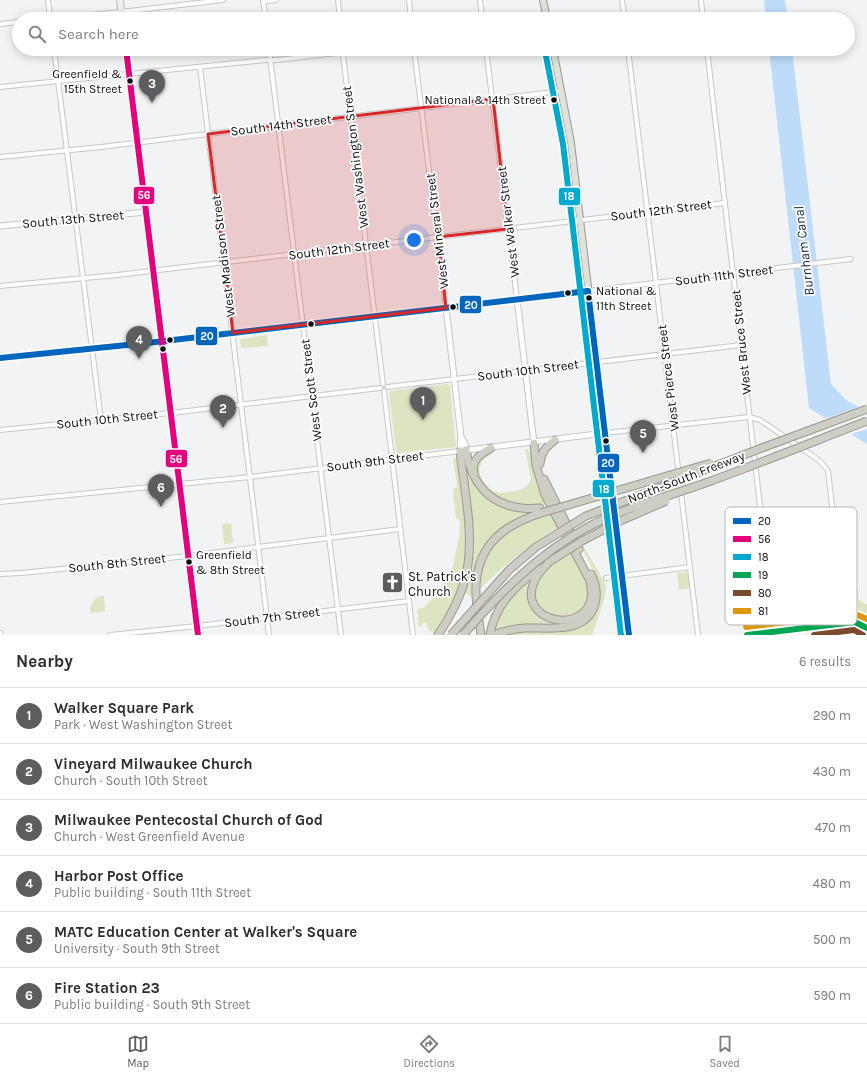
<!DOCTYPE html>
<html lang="en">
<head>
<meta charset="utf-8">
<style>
  body { margin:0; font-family:Karla,sans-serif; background:#f7f7f7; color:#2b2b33 }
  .you { position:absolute; left:414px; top:240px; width:14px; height:14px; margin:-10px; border:3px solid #fff; border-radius:50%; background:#1a73e8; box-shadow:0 0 0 6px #1a73e833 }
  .badge { display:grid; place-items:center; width:26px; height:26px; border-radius:50%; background:#5c5d5e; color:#fff; font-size:13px; font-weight:700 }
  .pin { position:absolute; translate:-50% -33px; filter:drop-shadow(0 1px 2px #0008) }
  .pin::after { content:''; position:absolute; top:21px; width:14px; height:12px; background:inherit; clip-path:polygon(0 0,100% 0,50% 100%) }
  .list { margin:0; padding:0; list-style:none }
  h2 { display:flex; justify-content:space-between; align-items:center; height:52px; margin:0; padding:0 16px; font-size:17px }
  h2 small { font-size:13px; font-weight:400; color:#7c7c81 }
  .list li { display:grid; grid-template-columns:26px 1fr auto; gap:12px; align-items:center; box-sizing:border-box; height:56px; padding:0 16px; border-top:1px solid #e1e1e2 }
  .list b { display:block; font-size:15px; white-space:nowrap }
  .list p { margin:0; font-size:13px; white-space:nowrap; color:#7c7c81 }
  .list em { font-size:13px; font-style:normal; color:#7c7c81 }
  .icon { flex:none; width:22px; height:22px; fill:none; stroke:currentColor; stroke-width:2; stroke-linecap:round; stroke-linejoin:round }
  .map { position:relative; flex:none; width:867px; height:635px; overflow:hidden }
  .search { position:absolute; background:#fff; box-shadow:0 2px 10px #0003; left:12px; right:12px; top:12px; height:44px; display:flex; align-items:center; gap:10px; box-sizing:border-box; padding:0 14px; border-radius:22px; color:#7c7c81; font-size:15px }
  .sheet { height:388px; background:#fff }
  nav { display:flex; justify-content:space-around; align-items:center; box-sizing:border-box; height:56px; border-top:1px solid #e1e1e2; background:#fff; font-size:11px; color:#7c7c81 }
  nav a { display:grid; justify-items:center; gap:2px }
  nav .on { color:#5c5d5e }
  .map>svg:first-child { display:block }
  .green { fill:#dce4c2 }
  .water { fill:#bfdbfa }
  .pier { fill:#f1f3f5 }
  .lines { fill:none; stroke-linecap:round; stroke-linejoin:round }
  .minor-casing { stroke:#c6c7c8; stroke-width:6 }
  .tertiary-casing { stroke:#c6c7c8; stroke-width:7 }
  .secondary-casing { stroke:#c6c7c8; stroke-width:8 }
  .primary-casing { stroke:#999990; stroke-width:8 }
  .motorway-casing { stroke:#999990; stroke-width:9 }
  .minor { stroke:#fdfdfe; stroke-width:4 }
  .tertiary { stroke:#fdfdfe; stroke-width:5 }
  .secondary { stroke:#efefec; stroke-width:5.5 }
  .primary { stroke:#e1e1dc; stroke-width:6 }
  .motorway { stroke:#cfcec5; stroke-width:7 }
  .motorway-bridge-casing { stroke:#999990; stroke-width:9; stroke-linecap:butt }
  .motorway-bridge { stroke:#cfcec5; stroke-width:7 }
  .bus-1-casing { stroke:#fff; stroke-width:9 }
  .bus-2-casing { stroke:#fff; stroke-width:9 }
  .bus-3-casing { stroke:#fff; stroke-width:9 }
  .bus-4-casing { stroke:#fff; stroke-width:9 }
  .bus-5-casing { stroke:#fff; stroke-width:9 }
  .bus-6-casing { stroke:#fff; stroke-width:9 }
  .bus-1 { stroke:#0065bd; stroke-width:6 }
  .bus-2 { stroke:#e5007d; stroke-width:6 }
  .bus-3 { stroke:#00a9ce; stroke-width:6 }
  .bus-4 { stroke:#00a651; stroke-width:6 }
  .bus-5 { stroke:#7a4b2a; stroke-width:6 }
  .bus-6 { stroke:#df9701; stroke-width:6 }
  .marked { fill:#d62828; fill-opacity:0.2; stroke:#d62828; stroke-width:3; stroke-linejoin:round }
  .bus-dot { fill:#0b0c0d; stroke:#fff; stroke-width:1.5 }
  .labels { text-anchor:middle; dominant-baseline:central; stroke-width:3.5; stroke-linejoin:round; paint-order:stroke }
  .bus-label { font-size:12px; fill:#0b0c0d; stroke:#fff; text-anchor:end }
  .street-label { font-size:13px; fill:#0b0c0d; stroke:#fff }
  .poi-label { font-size:13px; fill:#0b0c0d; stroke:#fff; text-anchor:start }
  .water-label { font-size:14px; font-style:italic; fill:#102b47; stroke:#fff }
  .key { fill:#fff; stroke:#b6b6b6; stroke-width:1 }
  .key-label { font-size:11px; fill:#0b0c0d }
  .line-badge { stroke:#fff; stroke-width:1.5 }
  .badge-label { font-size:11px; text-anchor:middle; font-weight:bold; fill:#fff }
</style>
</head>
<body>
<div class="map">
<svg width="867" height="635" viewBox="0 0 867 635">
  <rect width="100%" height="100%" fill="#f1f3f5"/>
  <g class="green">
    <polygon points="267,335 268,346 241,348 240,339 241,339"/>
    <polygon points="447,384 450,386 456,447 397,453 396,452 389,393 390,391"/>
    <path d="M525,449h2l5,6 17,49 -23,1 -25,-5 -18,-14 -8,-15 1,-9 10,-8 7,-1c-4,3 -10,6 -12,11 -7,11 8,26 18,29 13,-2 27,0 32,-14z"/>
    <path d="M458,457c4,29 11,63 9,92 -3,31 -16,59 -32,86l-7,-6 -1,-6h-5v3l-3,1 -2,-18 7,-1 14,-16 15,-26 6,-30 1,-14 -1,-2 -3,-2 -3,-24h1l-1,-6h3l1,-3 -4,-26z"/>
    <polygon points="464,463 466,463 471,477 475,485 489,498 538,510 491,539 474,596 471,599 471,596 462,592 469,563"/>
    <path d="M553,512l7,14c-30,18 -56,39 -81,64v-13l5,-19 11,-17 22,-17z"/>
    <polygon points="231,523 233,543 224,544 222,524"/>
    <path d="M582,544l18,30 6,12 -1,11 -13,38h-91l13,-4 58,-2c5,-6 25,-25 27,-31 5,-13 -13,-41 -19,-53z"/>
    <path d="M578,549c5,12 13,24 16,36 2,8 1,17 -3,24 -14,25 -47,16 -70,17 -10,1 -18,3 -27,6 6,-26 22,-42 42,-59l1,1c-27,33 25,61 51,38 5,-6 7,-15 6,-23 -2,-14 -12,-27 -18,-39z"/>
    <polygon points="572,550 586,578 589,599 578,616 551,618 536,605 534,590 536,582 552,564"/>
    <polygon points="686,572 689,574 691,588 679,590 677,573"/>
    <polygon points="848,585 851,585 852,589 858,589 858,599 865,604 867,604 867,614 851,614"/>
    <path d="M99,596h5l1,16 -15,1c0,-8 2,-12 9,-17z"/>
  </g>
  <g class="water">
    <polygon points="764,0 785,0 788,19 766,19"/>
    <polygon points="769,49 792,49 831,384 847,401 867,411 867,444 809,408"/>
  </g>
  <polygon class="pier" points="861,406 867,409 867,429 849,435 824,419"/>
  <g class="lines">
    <defs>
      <g id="minor">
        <polyline points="48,0 50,19"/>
        <polyline points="263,0 266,19"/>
        <polyline points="338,0 340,19"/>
        <polyline points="409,0 411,19"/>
        <polyline points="480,0 482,19"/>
        <polyline points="622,0 625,19"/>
        <polyline points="701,0 703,19"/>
        <polyline points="263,2 276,0"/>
        <polyline points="46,19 121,12 223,0"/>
        <polyline points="0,24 19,22"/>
        <polyline points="54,49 101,420"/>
        <polyline points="269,49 341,635"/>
        <polyline points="344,49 343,55 383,384"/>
        <polyline points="414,49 446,308"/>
        <polyline points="486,49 517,299"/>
        <polyline points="628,49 698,635"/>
        <polyline points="707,49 775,635"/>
        <polyline points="200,67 269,635"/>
        <polyline points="0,87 265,60 277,60 371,49"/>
        <polyline points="0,157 101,147 561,91"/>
        <polyline points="0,286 117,275 725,203"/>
        <polyline points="588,291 851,259"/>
        <polyline points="387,387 741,345"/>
        <polyline points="384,391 413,635"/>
        <polyline points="0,430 171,413 380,388"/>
        <polyline points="605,433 749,417 760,420 820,461 828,471 847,635"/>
        <polyline points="0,502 250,477 460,451"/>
        <polyline points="0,574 22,573 188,556 400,529"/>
        <polyline points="606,578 690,567"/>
        <polyline points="110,635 197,626 409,601"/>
      </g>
      <g id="tertiary">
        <polyline points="0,226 146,212"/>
        <polyline points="517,299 534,443"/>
        <polyline points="446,308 461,437 460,451 605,433"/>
        <polyline points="0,358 156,342 588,291"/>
        <polyline points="461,437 465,444 466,450"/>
        <polyline points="0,633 0,635"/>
      </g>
      <g id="secondary">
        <polyline points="120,0 122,19"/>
        <polyline points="126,49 198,635"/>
      </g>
      <g id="primary">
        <polyline points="543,0 547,19"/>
        <polyline points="553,49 571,143 629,635"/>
        <polyline points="855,622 867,628"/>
        <polyline points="747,635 846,623 867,619"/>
      </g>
      <g id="motorway">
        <path d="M534,443l2,22 9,30 45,86c1,7 3,15 0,22 -13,32 -72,16 -56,-21 3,-8 9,-13 15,-20"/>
        <path d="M466,450c5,32 22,54 55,58 6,1 13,0 19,0"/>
        <path d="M540,464c1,-12 6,-17 15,-24"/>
        <path d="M474,474c-3,-14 6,-20 17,-26"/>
        <polyline points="544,479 579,549"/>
        <path d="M438,635c14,-21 27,-45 30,-71 5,-36 -4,-76 -8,-113"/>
        <path d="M481,635c-2,-16 -6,-34 -5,-49 2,-42 28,-61 65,-73"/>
        <path d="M490,635c4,-28 26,-51 49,-66"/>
        <path d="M494,635c10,-4 20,-6 30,-7 25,-1 62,7 71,-24 3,-11 1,-20 -4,-30"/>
      </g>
    </defs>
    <use href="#minor" class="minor-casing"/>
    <use href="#tertiary" class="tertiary-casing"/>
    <use href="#secondary" class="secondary-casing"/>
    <use href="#primary" class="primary-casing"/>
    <use href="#motorway" class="motorway-casing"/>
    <use href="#minor" class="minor"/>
    <use href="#tertiary" class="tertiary"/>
    <use href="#secondary" class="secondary"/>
    <use href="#primary" class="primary"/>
    <use href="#motorway" class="motorway"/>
    <defs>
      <g id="motorway-bridge">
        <polyline points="541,513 711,463"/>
        <polyline points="549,562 582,541 620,521 666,501"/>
        <polyline points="451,635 510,569 536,547 586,516 759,449 867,409"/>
        <path d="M463,635c36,-41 74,-80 123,-107 39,-21 84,-32 125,-47 52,-19 104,-40 156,-60"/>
      </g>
    </defs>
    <use href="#motorway-bridge" class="motorway-bridge-casing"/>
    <use href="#motorway-bridge" class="motorway-bridge"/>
    <defs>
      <g id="bus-1">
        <polyline points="588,291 629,635"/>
        <polyline points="0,358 156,342 588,291"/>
      </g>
      <polyline id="bus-2" points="126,49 198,635"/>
      <polyline id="bus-3" points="545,51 563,144 621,635"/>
      <polyline id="bus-4" points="747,635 855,622 867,628"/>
      <polyline id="bus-5" points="814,635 854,630 863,635"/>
      <polyline id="bus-6" points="746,627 855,614 867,619"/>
    </defs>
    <use href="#bus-1" class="bus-1-casing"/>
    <use href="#bus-2" class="bus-2-casing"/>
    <use href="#bus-3" class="bus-3-casing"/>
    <use href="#bus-4" class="bus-4-casing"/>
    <use href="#bus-5" class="bus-5-casing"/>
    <use href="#bus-6" class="bus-6-casing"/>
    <use href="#bus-1" class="bus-1"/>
    <use href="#bus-2" class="bus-2"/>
    <use href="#bus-3" class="bus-3"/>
    <use href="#bus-4" class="bus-4"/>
    <use href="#bus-5" class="bus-5"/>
    <use href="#bus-6" class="bus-6"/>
  </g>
  <path class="marked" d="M493,99l15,130 -70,8 8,71 -213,25 -25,-199z"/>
  <defs>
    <symbol id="church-square" viewBox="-11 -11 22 22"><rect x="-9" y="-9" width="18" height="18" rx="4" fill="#5c5d5e" stroke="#fff"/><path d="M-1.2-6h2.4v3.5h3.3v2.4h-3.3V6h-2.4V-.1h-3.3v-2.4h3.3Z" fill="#fff"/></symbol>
  </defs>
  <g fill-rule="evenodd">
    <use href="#church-square" x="380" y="570" width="25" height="25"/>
  </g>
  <g class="bus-dot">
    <circle cx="130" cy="81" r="3.5"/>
    <circle cx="554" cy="100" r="3.5"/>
    <circle cx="568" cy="293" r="3.5"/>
    <circle cx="589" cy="298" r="3.5"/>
    <circle cx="453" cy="307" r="3.5"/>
    <circle cx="311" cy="324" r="3.5"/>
    <circle cx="170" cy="340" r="3.5"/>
    <circle cx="163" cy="349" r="3.5"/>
    <circle cx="606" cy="441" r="3.5"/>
    <circle cx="189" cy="562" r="3.5"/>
  </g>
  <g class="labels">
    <g class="bus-label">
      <text x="122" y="74">Greenfield &amp;<tspan x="122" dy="15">15th Street</tspan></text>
      <text x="546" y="100">National &amp; 14th Street</text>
      <text x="596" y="291" text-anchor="start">National &amp;<tspan x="596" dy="15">11th Street</tspan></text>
      <text x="196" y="555" text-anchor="start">Greenfield<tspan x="196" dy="15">&amp; 8th Street</tspan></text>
    </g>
    <g class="street-label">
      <text transform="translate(281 125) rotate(-7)">South 14th Street</text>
      <text transform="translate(355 157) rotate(-97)">West Washington Street</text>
      <text transform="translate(661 210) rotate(-7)">South 12th Street</text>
      <text transform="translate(73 219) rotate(-5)">South 13th Street</text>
      <text transform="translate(508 222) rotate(-97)">West Walker Street</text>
      <text transform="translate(437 231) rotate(-97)">West Mineral Street</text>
      <text transform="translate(339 249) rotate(-7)">South 12th Street</text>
      <text transform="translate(223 256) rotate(-97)">West Madison Street</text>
      <text transform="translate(724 275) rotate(-7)">South 11th Street</text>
      <text transform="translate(741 342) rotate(-96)">West Bruce Street</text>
      <text transform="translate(528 370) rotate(-7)">South 10th Street</text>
      <text transform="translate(668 378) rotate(-97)">West Pierce Street</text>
      <text transform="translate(311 390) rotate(-97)">West Scott Street</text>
      <text transform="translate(107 419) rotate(-6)">South 10th Street</text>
      <text transform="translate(375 461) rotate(-7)">South 9th Street</text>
      <text transform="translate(686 477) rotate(-21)">North-South Freeway</text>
      <text transform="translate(117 563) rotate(-6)">South 8th Street</text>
      <text transform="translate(272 617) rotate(-7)">South 7th Street</text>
    </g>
    <g class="poi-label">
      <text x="408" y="576">St. Patrick's<tspan x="408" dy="15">Church</tspan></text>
    </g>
    <g class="water-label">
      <text transform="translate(804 251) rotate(-97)">Burnham Canal</text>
    </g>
  </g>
  <rect x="725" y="507" width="132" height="118" rx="6" class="key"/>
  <rect x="733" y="518" width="18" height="6" fill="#0065bd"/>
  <rect x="733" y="536" width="18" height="6" fill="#e5007d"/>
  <rect x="733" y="554" width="18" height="6" fill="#00a9ce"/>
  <rect x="733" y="572" width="18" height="6" fill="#00a651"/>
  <rect x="733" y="590" width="18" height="6" fill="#7a4b2a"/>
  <rect x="733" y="608" width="18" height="6" fill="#df9701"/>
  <g class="key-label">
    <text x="758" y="525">20</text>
    <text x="758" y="543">56</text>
    <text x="758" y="561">18</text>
    <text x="758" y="579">19</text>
    <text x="758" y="597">80</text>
    <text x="758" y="615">81</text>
  </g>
  <g class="line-badge">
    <rect x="133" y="186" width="22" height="19" rx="4" fill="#e5007d"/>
    <rect x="558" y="187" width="23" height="19" rx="4" fill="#00a9ce"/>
    <rect x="459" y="295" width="23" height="19" rx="4" fill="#0065bd"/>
    <rect x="195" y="326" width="23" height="20" rx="4" fill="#0065bd"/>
    <rect x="165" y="449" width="23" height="19" rx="4" fill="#e5007d"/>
    <rect x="597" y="453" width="23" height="20" rx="4" fill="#0065bd"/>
    <rect x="592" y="479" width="23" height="19" rx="4" fill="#00a9ce"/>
  </g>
  <g class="badge-label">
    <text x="144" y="199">56</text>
    <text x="569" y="200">18</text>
    <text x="471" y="309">20</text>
    <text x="207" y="340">20</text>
    <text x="176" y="463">56</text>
    <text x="608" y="467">20</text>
    <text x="604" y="493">18</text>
  </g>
</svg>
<div class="you"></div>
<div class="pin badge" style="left:423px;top:420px">1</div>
<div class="pin badge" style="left:223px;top:428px">2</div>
<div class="pin badge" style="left:152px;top:103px">3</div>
<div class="pin badge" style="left:139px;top:359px">4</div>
<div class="pin badge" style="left:643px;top:453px">5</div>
<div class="pin badge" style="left:161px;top:507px">6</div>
<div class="search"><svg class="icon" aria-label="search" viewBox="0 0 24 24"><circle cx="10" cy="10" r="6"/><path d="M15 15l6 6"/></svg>Search here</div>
</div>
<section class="sheet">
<h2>Nearby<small>6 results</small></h2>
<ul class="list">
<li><span class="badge">1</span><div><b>Walker Square Park</b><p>Park · West Washington Street</p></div><em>290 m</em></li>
<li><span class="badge">2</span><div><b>Vineyard Milwaukee Church</b><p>Church · South 10th Street</p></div><em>430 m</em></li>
<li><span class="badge">3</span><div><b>Milwaukee Pentecostal Church of God</b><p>Church · West Greenfield Avenue</p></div><em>470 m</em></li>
<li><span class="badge">4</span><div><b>Harbor Post Office</b><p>Public building · South 11th Street</p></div><em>480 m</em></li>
<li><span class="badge">5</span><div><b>MATC Education Center at Walker's Square</b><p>University · South 9th Street</p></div><em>500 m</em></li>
<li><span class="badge">6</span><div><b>Fire Station 23</b><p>Public building · South 9th Street</p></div><em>590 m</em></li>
</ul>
</section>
<nav>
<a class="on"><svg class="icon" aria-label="map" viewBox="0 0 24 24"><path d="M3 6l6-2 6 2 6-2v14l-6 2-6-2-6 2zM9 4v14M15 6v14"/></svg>Map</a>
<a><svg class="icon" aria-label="directions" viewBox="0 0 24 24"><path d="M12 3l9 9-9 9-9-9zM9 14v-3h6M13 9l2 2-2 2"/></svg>Directions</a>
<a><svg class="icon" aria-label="saved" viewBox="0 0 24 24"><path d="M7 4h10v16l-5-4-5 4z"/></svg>Saved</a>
</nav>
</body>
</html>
